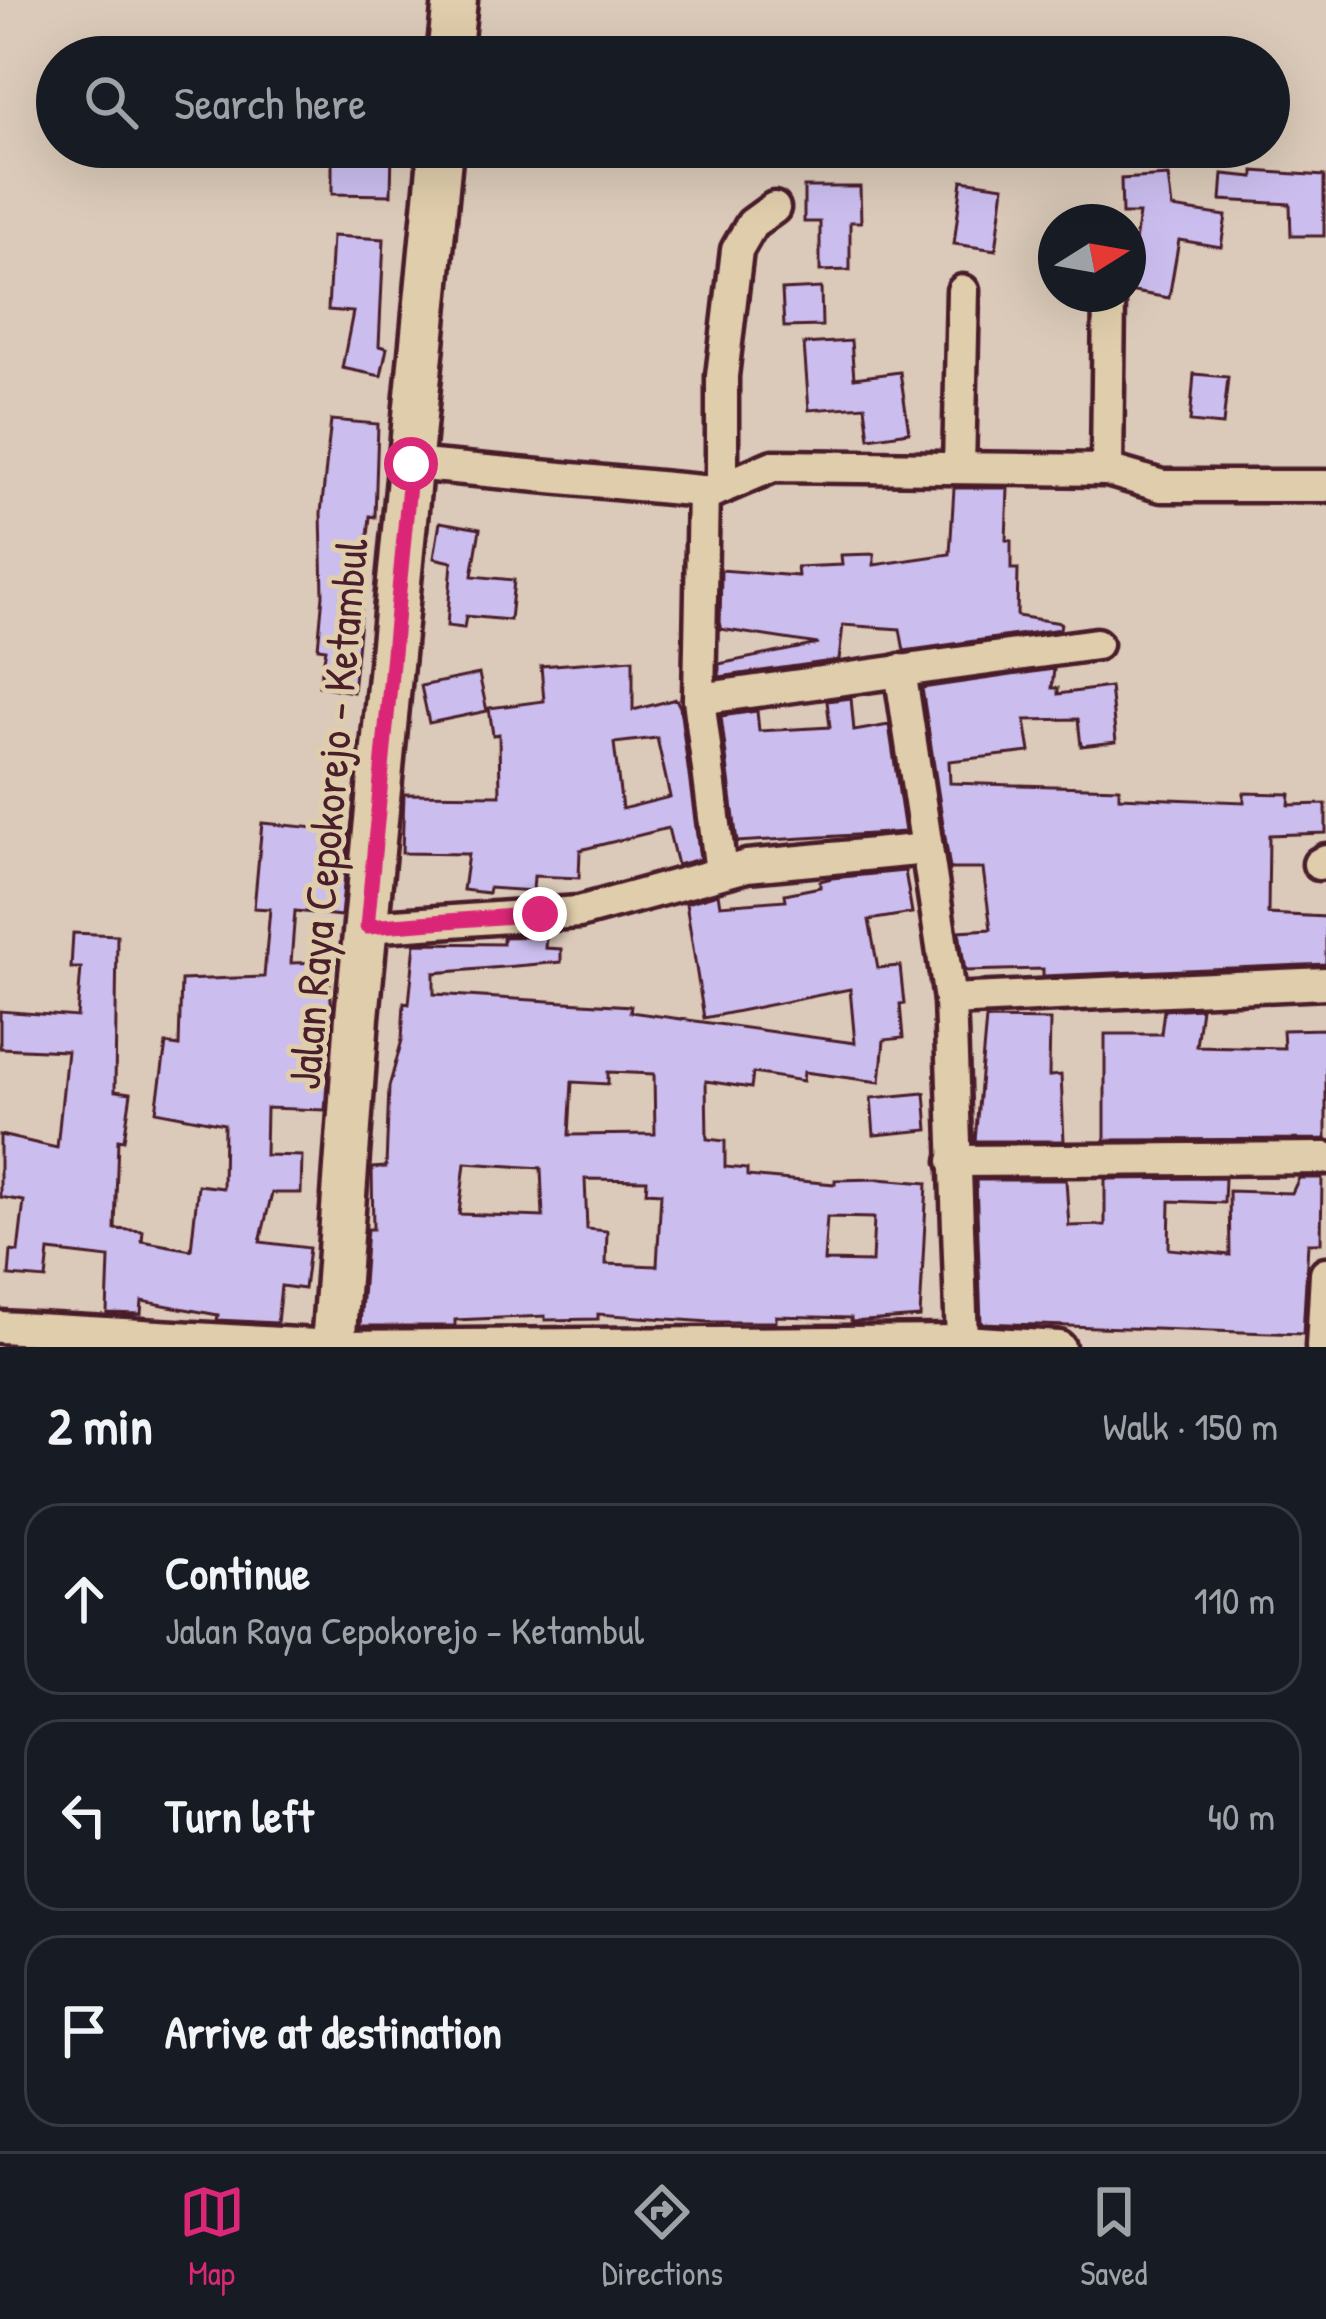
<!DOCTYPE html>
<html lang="en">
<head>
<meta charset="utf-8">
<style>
  body { margin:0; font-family:"Patrick Hand",sans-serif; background:#242831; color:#f1f3f6 }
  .compass { position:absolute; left:1038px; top:204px; width:108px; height:108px; border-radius:50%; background:#171b24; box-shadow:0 12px 48px #0002; rotate:79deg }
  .stop { position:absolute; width:36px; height:36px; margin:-27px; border:9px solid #db2777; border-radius:50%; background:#fff }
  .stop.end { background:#db2777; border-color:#fff; box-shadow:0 3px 12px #0008 }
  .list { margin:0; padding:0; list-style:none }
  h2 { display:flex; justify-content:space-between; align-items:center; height:156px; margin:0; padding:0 48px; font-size:51px }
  h2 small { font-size:39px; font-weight:400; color:#9ea1a6 }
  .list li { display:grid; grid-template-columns:78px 1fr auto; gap:36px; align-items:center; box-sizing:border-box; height:192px; margin:0 24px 24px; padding:0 24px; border:3px solid #363941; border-radius:36px }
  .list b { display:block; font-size:45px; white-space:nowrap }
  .list p { margin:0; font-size:39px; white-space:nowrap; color:#9ea1a6 }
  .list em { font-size:39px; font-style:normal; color:#9ea1a6 }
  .icon { flex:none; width:66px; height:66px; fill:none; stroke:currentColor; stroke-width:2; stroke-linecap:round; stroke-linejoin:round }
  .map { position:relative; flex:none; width:1326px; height:1347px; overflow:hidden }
  .search { position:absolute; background:#171b24; box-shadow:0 12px 48px #0002; left:36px; right:36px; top:36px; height:132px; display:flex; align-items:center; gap:30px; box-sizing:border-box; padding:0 42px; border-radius:66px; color:#9ea1a6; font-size:45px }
  .sheet { height:804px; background:#171b24 }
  nav { display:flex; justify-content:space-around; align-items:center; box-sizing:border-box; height:168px; border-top:3px solid #363941; background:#171b24; font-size:33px; color:#9ea1a6 }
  nav a { display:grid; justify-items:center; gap:6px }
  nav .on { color:#db2777 }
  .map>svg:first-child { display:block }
  .building { fill:#cbbeef; stroke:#4a1f2b; stroke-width:3; fill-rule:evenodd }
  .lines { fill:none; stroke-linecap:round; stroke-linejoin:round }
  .street-casing { stroke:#4a1f2b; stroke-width:39 }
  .secondary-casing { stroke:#4a1f2b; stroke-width:51 }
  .street { stroke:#dfcdab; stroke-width:30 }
  .secondary { stroke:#dfcdab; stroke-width:42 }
  .route { stroke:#db2777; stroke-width:15 }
  .labels { text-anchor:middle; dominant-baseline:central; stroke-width:10; stroke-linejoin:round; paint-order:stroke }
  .street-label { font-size:45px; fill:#4a1f2b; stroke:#dfcdab }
</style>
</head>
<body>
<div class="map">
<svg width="1326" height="1347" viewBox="0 0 1326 1347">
  <rect width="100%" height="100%" fill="#dbcab9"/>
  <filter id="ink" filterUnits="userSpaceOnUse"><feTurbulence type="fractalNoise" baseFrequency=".00833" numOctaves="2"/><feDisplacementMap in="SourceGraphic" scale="24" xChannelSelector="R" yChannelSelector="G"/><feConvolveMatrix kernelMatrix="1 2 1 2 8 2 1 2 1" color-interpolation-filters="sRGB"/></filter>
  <g filter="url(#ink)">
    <g class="building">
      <polygon points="332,147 392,147 391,195 332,194"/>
      <polygon points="1254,171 1324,176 1324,236 1291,236 1290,204 1221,200 1223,174 1254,177"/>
      <polygon points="1168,176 1172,208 1226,216 1221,247 1179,240 1169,298 1128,291 1139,214 1122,214 1121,179"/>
      <polygon points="962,180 1004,186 996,250 954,244"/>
      <polygon points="804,187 860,187 861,222 850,222 850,270 820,271 820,222 804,222"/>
      <polygon points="332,236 384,239 379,346 387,348 381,376 342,368 353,312 328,310"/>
      <polygon points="821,288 822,326 784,327 782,290"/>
      <polygon points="851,341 854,378 900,372 909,432 869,438 865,406 809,410 804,344"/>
      <polygon points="1194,374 1228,377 1223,425 1190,422"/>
      <polygon points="331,420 378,424 375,517 370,516 353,692 319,686 326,649 318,648 323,595 321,513"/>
      <polygon points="954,488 1008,488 1006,540 1011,541 1011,569 1018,569 1017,616 1061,623 1060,629 904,651 900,629 843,625 839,660 719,677 719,664 818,644 720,629 721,570 798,576 797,567 842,565 841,555 874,554 874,565 950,554"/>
      <polygon points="440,522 480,529 472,576 514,580 510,620 466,616 464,628 447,626 452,562 434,558"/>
      <path d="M633,659v51l43,-11 4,8 20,152 -23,6 -9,-37 -88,22 -1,28 -45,-2 -1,15 -44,-3 -1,5 -25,-3 5,-36 -66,-1 2,-59 96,1 -1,-61 -6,1 -4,-27 55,-7 -3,-35zM657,738l13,59 -48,12 -8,-66z"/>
      <polygon points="1054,669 1052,688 1058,688 1058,694 1110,687 1116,742 1081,746 1078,719 1025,720 1030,752 949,761 950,783 1119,788 1119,797 1244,802 1244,793 1290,794 1289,805 1326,804 1326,833 1269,835 1268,914 1326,917 1326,964 1043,976 1043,969 965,971 959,931 991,929 983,869 950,869 922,688"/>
      <polygon points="479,674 487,711 429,723 421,686"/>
      <polygon points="851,698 854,731 889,725 905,832 737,842 721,716 757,711 759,731 830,727 827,701"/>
      <polygon points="262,823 349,831 341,916 295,911 291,963 328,962 332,1012 325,1110 266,1108 265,1155 302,1156 301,1193 272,1193 260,1242 309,1248 304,1289 281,1286 277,1323 217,1320 218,1315 142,1301 141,1314 107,1313 109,1258 49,1251 46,1279 9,1276 11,1251 18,1252 24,1201 0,1197 0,1135 57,1148 67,1051 0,1048 0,1011 77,1017 81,968 71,968 73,933 117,935 115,1091 131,1093 124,1140 118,1139 115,1229 143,1231 142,1241 191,1250 198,1185 223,1188 224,1124 156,1111 166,1044 179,1046 181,980 264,977 270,909 254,908"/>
      <path d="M905,871l7,42 -43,7 9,48 22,-2 4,38h-4l3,34 -19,2 -4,42 -76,-10 -1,9 -50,-8 -2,15 -45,-7 1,58 18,2v26l22,2v7l88,8v-4l43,-1 49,4 -7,134 -69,5v-4l-75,-2v6h-66l-112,-8v5l-53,1v-4l-90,4v6h-95l7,-97h6l-1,-61 14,-1 3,-80 13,-47 2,-37 5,1 6,-61 88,1v-7l43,-1 -1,12 16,1v13l-127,11v21l197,12 -1,6 225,31 -5,-54 -146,29 -18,-115 32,-9 2,11 66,-5 -1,-6 35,-7v-6l12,-3zM608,1072l46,2 1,60 -86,1 3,-53 36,2zM465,1163l76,5 2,49 -84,-3zM585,1179l62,1 -1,12 15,1 -4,73 -51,-2 1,-33 -20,-2zM827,1217l47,1 -2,44 -48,-1z"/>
      <polygon points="1201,1008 1196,1046 1284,1048 1283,1030 1326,1029 1326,1139 1105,1140 1105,1034 1161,1034 1164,1010"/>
      <polygon points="986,1019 1050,1020 1049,1076 1061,1075 1064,1141 975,1141"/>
      <polygon points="925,1093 928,1130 874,1135 871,1098"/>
      <polygon points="1225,1178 1224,1203 1170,1201 1169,1249 1230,1255 1229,1191 1292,1193 1299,1178 1322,1178 1321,1243 1308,1243 1303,1334 981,1323 976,1180 1066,1180 1069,1226 1105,1225 1105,1179"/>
    </g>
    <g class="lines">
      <defs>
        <g id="street">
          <polyline points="411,464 712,492 773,466 1107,470 1162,486 1326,486"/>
          <polyline points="959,468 963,291"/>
          <polyline points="1107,470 1109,294"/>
          <polyline points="722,488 722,376 737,250 752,224 774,208"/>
          <polyline points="703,491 699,699 721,872"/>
          <polyline points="900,670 950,1000 962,1341"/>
          <polyline points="699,699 1096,644"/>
          <polyline points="1319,864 1326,860"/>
          <polyline points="367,927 579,912 747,866 927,849"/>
          <polyline points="950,1000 1326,983"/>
          <polyline points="954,1161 1326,1158"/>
          <polyline points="0,1327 333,1346 962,1341 1059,1347"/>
          <polyline points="1322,1347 1326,1273"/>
        </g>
        <g id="secondary">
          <polyline points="449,57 455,0"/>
          <polyline points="333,1347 357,1017 441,147"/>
        </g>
      </defs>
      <use href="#street" class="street-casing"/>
      <use href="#secondary" class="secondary-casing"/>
      <use href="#street" class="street"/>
      <use href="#secondary" class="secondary"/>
    </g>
  </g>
  <g class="lines" filter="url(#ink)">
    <polyline class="route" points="411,464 367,927 540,914"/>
  </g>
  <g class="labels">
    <g class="street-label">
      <text transform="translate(327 814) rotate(-85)">Jalan Raya Cepokorejo - Ketambul</text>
    </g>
  </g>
</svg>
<svg class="compass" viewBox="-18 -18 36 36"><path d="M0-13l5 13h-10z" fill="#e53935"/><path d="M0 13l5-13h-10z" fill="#9ea1a6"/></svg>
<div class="stop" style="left:411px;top:464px"></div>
<div class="stop end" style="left:540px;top:914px"></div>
<div class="search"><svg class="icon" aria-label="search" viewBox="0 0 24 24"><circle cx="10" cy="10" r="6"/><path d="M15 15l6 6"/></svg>Search here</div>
</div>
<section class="sheet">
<h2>2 min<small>Walk · 150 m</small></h2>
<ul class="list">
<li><svg class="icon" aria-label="ahead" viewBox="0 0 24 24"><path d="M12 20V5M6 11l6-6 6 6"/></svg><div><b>Continue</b><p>Jalan Raya Cepokorejo - Ketambul</p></div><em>110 m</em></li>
<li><svg class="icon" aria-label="left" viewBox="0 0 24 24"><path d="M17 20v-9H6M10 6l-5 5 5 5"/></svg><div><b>Turn left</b></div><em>40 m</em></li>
<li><svg class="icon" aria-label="arrive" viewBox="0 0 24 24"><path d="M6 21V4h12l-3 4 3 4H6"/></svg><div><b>Arrive at destination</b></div></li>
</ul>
</section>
<nav>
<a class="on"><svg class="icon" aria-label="map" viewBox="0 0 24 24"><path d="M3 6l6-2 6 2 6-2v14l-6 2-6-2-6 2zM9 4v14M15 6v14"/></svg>Map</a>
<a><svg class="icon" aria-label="directions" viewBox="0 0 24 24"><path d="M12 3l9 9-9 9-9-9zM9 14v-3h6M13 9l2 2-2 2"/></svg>Directions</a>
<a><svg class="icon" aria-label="saved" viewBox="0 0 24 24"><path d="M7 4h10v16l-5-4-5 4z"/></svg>Saved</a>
</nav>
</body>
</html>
